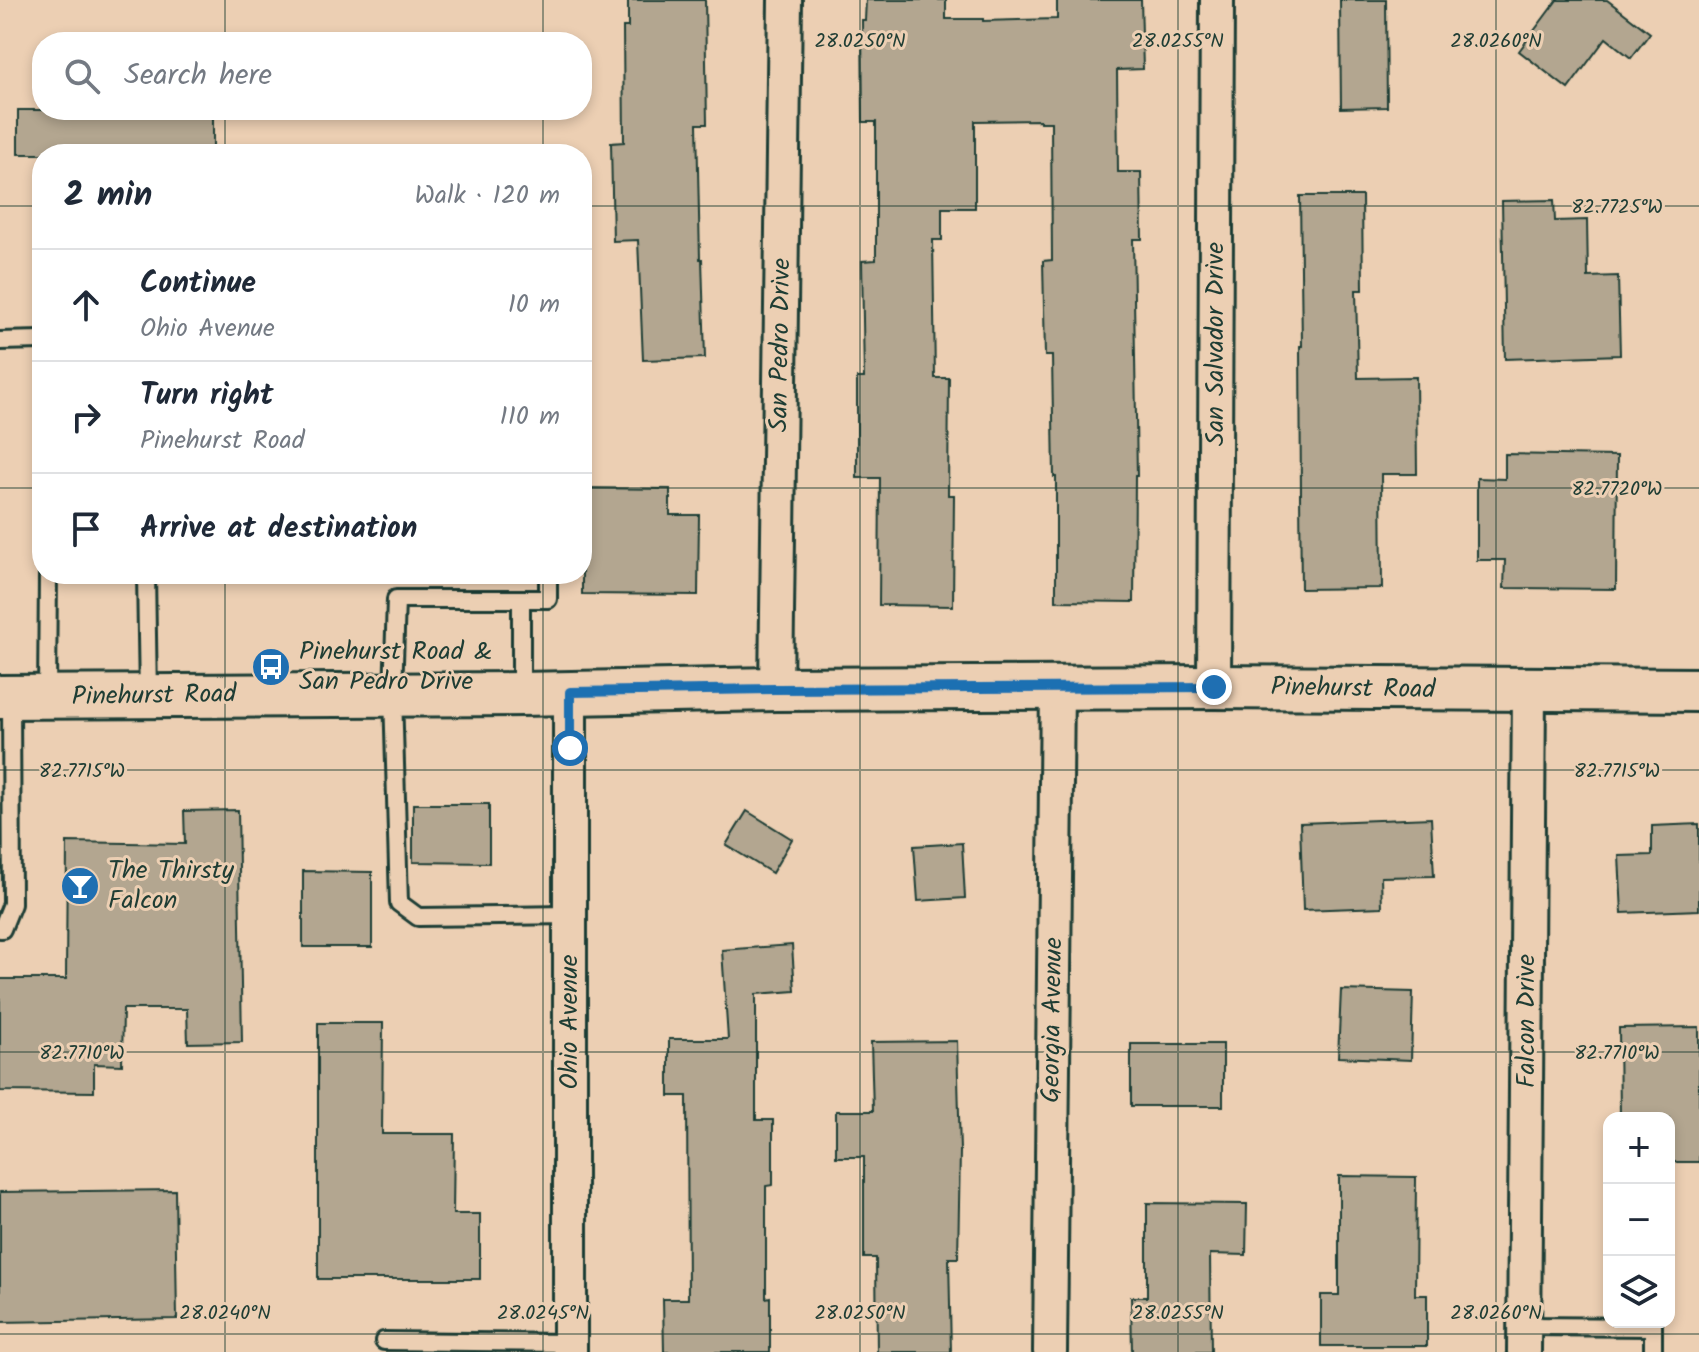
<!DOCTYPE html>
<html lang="en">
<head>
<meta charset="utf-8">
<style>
  body { margin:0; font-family:Kalam,sans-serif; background:#f2f2f3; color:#1f2937 }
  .controls { position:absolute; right:24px; bottom:24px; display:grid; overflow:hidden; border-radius:16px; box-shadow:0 4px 12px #0003 }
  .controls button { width:72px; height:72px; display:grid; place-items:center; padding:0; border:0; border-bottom:2px solid #e0e1e3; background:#fff; color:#1f2937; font:40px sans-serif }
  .stop { position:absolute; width:24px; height:24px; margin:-18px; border:6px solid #1f6fb2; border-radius:50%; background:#fff }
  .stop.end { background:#1f6fb2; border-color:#fff; box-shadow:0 2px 8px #0008 }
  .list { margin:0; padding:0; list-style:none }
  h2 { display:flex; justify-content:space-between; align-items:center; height:104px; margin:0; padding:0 32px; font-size:34px }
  h2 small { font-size:26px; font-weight:400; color:#747a83 }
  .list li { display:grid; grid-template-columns:52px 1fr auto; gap:24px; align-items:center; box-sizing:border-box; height:112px; padding:0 32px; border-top:2px solid #e0e1e3 }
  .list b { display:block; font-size:30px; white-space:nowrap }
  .list p { margin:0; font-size:26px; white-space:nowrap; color:#747a83 }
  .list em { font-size:26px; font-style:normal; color:#747a83 }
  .icon { flex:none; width:44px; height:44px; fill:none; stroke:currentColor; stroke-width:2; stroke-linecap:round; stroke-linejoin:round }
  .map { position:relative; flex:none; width:1699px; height:1352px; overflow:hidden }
  .search { position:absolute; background:#fff; box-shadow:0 4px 12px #0003; left:32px; top:32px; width:560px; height:88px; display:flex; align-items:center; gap:20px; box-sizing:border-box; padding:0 28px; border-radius:32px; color:#747a83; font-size:30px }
  .panel { position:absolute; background:#fff; box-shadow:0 4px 12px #0003; left:32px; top:144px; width:560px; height:440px; border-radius:32px }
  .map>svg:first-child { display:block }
  .building { fill:#b3a690; stroke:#1f3d34; stroke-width:2 }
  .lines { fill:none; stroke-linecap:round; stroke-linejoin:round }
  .service-casing { stroke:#1f3d34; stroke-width:22 }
  .minor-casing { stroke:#1f3d34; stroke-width:38 }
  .tertiary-casing { stroke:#1f3d34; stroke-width:48 }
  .service { stroke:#eccfb3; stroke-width:16 }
  .minor { stroke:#eccfb3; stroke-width:32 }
  .tertiary { stroke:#eccfb3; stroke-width:42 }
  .route { stroke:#1f6fb2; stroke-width:10 }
  .ticks { fill:none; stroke:#1f3d34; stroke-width:2; stroke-opacity:0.45 }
  .labels { text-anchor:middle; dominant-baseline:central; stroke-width:6; stroke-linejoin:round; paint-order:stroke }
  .street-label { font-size:26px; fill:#1f3d34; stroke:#eccfb3 }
  .poi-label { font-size:26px; fill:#1f3d34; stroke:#eccfb3; text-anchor:start }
  .ticks-label { font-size:20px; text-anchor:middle; fill:#1f3d34; stroke:#eccfb3; stroke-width:6; stroke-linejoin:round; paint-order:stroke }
</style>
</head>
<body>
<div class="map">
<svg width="1699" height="1352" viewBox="0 0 1699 1352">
  <rect width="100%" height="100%" fill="#eccfb3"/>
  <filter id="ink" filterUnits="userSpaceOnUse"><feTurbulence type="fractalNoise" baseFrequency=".0125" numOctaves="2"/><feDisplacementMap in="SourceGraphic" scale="16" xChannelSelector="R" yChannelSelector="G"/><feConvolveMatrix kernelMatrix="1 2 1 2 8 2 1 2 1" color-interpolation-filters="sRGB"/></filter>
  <g filter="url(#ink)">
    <g class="building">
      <polygon points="628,0 705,0 707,124 697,124 700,259 702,259 705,358 643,360 638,240 613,241 611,143 624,142 623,27 628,27"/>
      <polygon points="866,0 946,0 946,19 983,19 983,21 1057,19 1057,0 1141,0 1143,69 1117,70 1118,172 1141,172 1142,239 1133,239 1137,476 1135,476 1134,602 1056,601 1056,477 1054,477 1052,356 1045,356 1043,261 1052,260 1051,122 1040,122 1040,120 975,121 975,208 942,208 942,240 933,240 935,378 949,378 948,495 954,495 953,606 879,605 880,478 857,478 857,378 864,378 862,261 876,260 876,122 863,122 862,20 865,20"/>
      <polygon points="1340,0 1386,0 1387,107 1341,108"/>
      <polygon points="1557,0 1607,0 1650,33 1631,58 1606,38 1568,89 1519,51"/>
      <rect x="18" y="110" width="195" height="44"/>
      <polygon points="1300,196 1362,196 1363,290 1356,290 1358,378 1416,377 1417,474 1381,474 1382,588 1301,589 1300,494 1301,494 1300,346 1302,346"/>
      <polygon points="1554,200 1555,221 1587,220 1588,277 1618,276 1620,355 1505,359 1502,201"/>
      <polygon points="1505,454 1617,456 1616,589 1504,588 1505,560 1477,560 1477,478 1505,479"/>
      <polygon points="582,488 670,489 670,515 699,515 698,595 582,594"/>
      <polygon points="413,804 489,804 489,863 413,862"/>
      <polygon points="238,810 242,1042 188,1043 187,1009 123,1009 122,1065 94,1064 94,1092 0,1091 0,979 66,979 67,842 185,844 184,811"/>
      <polygon points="747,811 792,839 772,873 726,845"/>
      <polygon points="1431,818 1434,876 1381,877 1382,907 1303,910 1300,823"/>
      <polygon points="1699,824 1699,910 1622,913 1619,856 1652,855 1652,826"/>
      <polygon points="962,843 965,898 918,901 914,846"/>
      <polygon points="303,871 372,872 372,947 303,947"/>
      <polygon points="792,945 795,991 756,994 756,1120 773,1120 773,1185 766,1186 766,1298 770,1297 770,1352 664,1352 663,1299 688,1299 687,1096 669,1096 669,1039 728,1039 722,950"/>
      <polygon points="1341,990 1413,992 1411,1060 1338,1057"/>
      <polygon points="318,1023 383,1023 382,1134 454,1134 453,1214 480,1214 480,1279 318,1279"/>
      <polygon points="1699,1027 1699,1162 1669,1162 1669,1118 1620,1118 1619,1028"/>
      <polygon points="957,1041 960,1151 958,1258 949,1258 951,1352 877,1352 876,1258 864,1258 864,1157 836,1157 836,1111 873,1111 871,1042"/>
      <rect x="1131" y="1044" width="92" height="62"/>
      <polygon points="1339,1176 1416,1177 1415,1295 1427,1295 1427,1346 1321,1346 1321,1295 1339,1295"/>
      <polygon points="175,1190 177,1319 0,1322 0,1192"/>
      <polygon points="1147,1203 1247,1204 1246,1255 1210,1254 1211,1352 1132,1352 1131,1297 1147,1297"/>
    </g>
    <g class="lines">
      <defs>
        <g id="service">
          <polyline points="0,341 42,340"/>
          <polyline points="146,574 148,696"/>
          <polyline points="521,599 548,599 548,574"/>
          <polyline points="521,692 521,599 396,599 393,694 399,903 418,917 570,915"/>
          <polyline points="47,695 48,574"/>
          <polyline points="0,929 2,929 12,904 11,699"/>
          <polyline points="1653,1322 1653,1352"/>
          <polyline points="1524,1326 1653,1327"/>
          <polyline points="384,1341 570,1343"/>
        </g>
        <g id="minor">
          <polyline points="1214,687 1217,0"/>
          <polyline points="776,689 785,0"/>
          <polyline points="570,692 570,1352"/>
          <polyline points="1050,1352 1057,688"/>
          <polyline points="1524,1352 1529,690"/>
        </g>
        <polyline id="tertiary" points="0,697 521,694 776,689 1214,687 1699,690"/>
      </defs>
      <use href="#service" class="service-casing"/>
      <use href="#minor" class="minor-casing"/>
      <use href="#tertiary" class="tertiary-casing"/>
      <use href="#service" class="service"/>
      <use href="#minor" class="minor"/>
      <use href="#tertiary" class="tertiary"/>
    </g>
  </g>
  <g class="lines" filter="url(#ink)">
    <polyline class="route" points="570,748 570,692 776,689 1214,687"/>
  </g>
  <path class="ticks" d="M225,0v42M543,0v42M860,0v1352M1178,0v1352M1496,0v1352M225,110v44M543,110v44M0,206h42M582,206h1117M0,488h42M582,488h1117M225,574v778M543,574v778M0,770h1699M0,1052h1699M0,1334h1699"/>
  <defs>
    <symbol id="bus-disc" viewBox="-11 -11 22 22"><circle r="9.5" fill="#1f6fb2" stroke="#eccfb3"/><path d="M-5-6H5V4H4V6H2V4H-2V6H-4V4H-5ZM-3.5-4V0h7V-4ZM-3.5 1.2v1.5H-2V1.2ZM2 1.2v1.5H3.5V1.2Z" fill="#fff"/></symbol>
    <symbol id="bar-disc" viewBox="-11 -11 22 22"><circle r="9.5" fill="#1f6fb2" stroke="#eccfb3"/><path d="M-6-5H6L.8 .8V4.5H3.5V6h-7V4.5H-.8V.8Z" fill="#fff"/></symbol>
  </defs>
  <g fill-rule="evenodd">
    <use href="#bus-disc" x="249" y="645" width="44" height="44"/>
    <use href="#bar-disc" x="58" y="864" width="44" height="44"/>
  </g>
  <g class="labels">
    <g class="street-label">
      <text transform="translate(1216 344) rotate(-90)">San Salvador Drive</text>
      <text transform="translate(781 345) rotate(-89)">San Pedro Drive</text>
      <text transform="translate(1353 689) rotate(1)">Pinehurst Road</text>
      <text transform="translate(154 696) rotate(-1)">Pinehurst Road</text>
      <text transform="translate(1053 1020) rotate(-89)">Georgia Avenue</text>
      <text transform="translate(1527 1021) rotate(-90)">Falcon Drive</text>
      <text transform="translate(570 1022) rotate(-90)">Ohio Avenue</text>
    </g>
    <g class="poi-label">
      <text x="299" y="652">Pinehurst Road &amp;<tspan x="299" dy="30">San Pedro Drive</tspan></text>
      <text x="108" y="871">The Thirsty<tspan x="108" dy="30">Falcon</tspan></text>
    </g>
  </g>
  <g class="ticks-label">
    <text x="860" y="47">28.0250°N</text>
    <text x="1178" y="47">28.0255°N</text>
    <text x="1496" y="47">28.0260°N</text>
    <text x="1617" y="213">82.7725°W</text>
    <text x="1617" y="495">82.7720°W</text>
    <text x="1617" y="777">82.7715°W</text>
    <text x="82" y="777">82.7715°W</text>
    <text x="82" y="1059">82.7710°W</text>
    <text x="1617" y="1059">82.7710°W</text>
    <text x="225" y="1319">28.0240°N</text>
    <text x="543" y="1319">28.0245°N</text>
    <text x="860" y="1319">28.0250°N</text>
    <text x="1178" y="1319">28.0255°N</text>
    <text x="1496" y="1319">28.0260°N</text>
  </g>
</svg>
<div class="controls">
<button>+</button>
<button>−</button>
<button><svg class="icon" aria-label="layers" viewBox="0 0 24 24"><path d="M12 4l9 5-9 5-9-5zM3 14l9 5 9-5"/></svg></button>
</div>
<div class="stop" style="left:570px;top:748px"></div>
<div class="stop end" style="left:1214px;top:687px"></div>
<div class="search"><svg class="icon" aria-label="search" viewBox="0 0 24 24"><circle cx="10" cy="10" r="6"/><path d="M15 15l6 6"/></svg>Search here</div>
<section class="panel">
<h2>2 min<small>Walk · 120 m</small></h2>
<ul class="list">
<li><svg class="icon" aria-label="ahead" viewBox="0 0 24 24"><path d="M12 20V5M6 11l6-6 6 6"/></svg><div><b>Continue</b><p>Ohio Avenue</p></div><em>10 m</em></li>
<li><svg class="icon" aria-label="right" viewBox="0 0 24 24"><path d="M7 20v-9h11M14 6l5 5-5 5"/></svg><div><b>Turn right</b><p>Pinehurst Road</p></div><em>110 m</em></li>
<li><svg class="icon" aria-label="arrive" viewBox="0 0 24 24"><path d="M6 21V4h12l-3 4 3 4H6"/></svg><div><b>Arrive at destination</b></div></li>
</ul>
</section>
</div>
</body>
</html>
